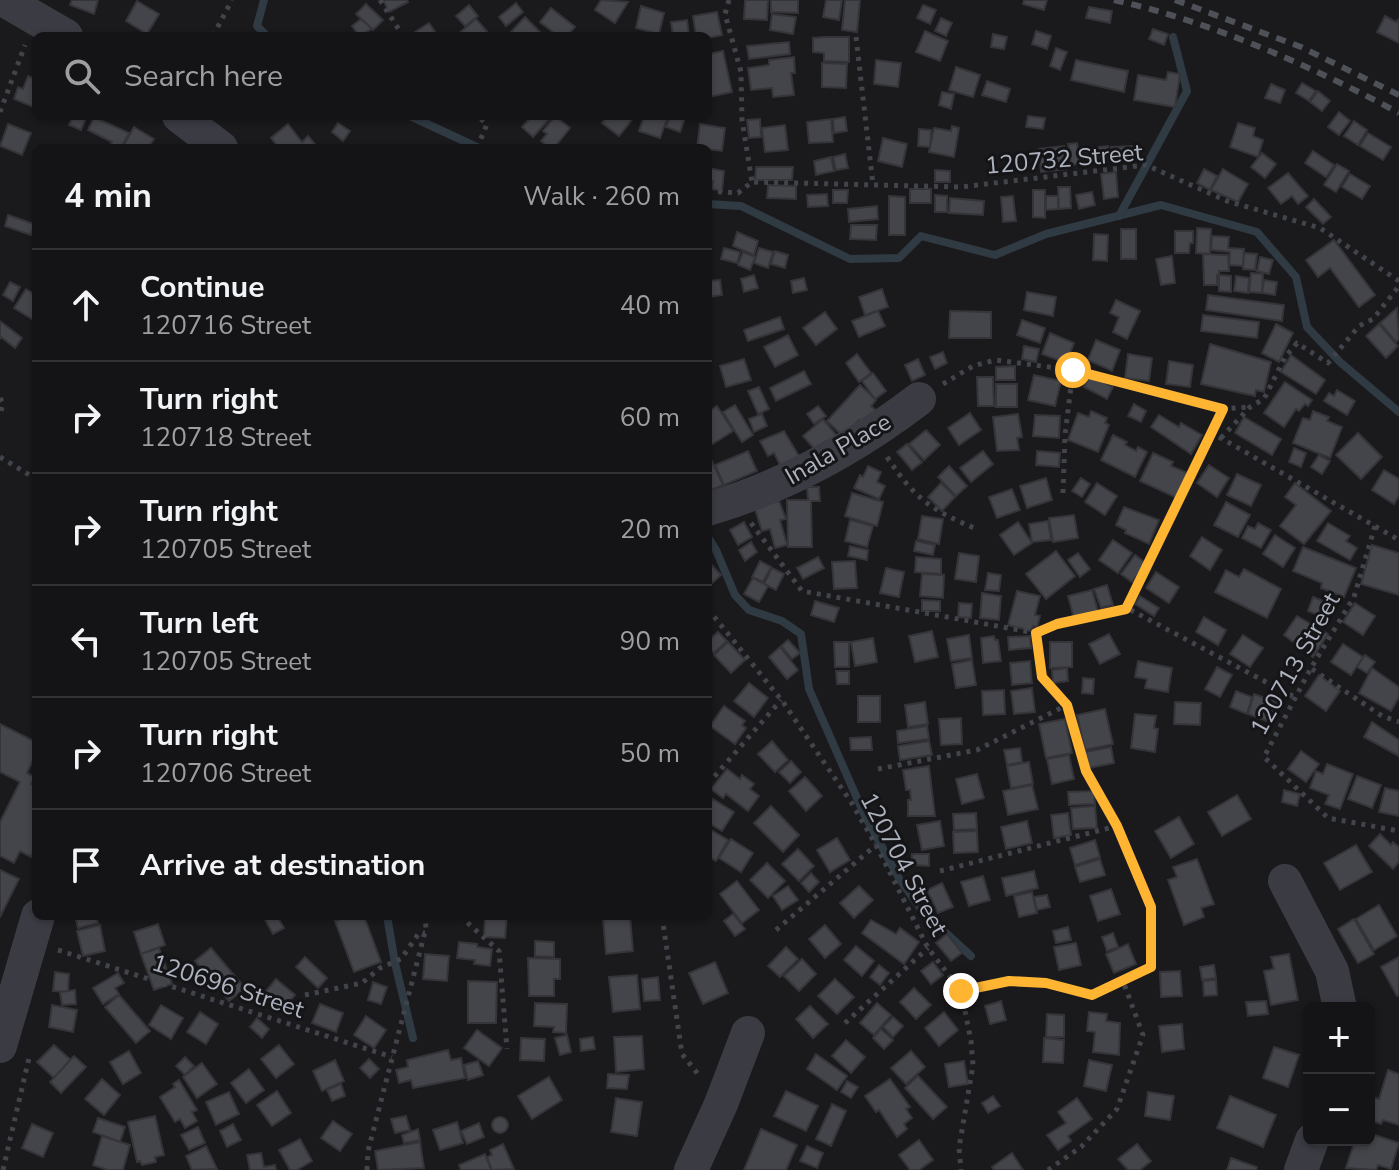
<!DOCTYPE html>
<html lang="en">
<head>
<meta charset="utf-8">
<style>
  body { margin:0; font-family:"Nunito Sans",sans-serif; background:#212123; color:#f1f3f6 }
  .controls { position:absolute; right:24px; bottom:24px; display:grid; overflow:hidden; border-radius:12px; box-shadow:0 2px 6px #0004 }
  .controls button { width:72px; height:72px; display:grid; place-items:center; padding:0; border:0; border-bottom:2px solid #333335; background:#141416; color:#f1f3f6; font:40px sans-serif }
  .stop { position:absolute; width:24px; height:24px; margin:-18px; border:6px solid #ffb531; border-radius:50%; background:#fff }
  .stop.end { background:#ffb531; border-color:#fff; box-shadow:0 2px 8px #0008 }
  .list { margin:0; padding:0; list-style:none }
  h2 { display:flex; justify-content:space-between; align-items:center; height:104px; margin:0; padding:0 32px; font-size:34px }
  h2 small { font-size:26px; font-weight:400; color:#9d9ea1 }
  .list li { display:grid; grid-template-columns:52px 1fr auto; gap:24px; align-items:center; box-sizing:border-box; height:112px; padding:0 32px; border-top:2px solid #333335 }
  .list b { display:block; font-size:30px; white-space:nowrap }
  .list p { margin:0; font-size:26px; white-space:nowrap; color:#9d9ea1 }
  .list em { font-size:26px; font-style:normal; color:#9d9ea1 }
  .icon { flex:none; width:44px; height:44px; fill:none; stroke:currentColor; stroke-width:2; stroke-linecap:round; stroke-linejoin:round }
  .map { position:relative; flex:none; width:1399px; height:1170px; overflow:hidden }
  .search { position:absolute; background:#141416; box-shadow:0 2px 6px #0004; left:32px; top:32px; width:680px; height:88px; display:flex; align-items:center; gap:20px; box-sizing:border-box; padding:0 28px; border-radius:12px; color:#9d9ea1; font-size:30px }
  .panel { position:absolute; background:#141416; box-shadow:0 2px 6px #0004; left:32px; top:144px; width:680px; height:776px; border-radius:12px }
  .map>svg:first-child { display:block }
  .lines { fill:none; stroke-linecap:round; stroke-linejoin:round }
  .stream { stroke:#2f3a43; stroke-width:8 }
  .building { fill:#44454a; stroke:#343439; stroke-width:2 }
  .path { stroke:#41444a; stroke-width:5; stroke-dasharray:4 6; stroke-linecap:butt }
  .minor { stroke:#3b3c43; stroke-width:34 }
  .rail { stroke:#4e5158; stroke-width:6; stroke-dasharray:10 8; stroke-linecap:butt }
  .route { stroke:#ffb531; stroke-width:10 }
  .labels { text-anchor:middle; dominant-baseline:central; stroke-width:6; stroke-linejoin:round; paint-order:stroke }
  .street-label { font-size:24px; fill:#acb2be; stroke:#151518 }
</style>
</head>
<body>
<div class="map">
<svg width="1399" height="1170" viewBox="0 0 1399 1170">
  <rect width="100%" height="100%" fill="#1a1a1d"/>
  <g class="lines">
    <g class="stream">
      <polyline points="264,0 257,26 267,36"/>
      <polyline points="410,116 479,148"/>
      <polyline points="708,204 741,206 850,259 899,258 921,236 995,255 1046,234 1161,205 1257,232 1296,277 1307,327 1340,362 1399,412"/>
      <polyline points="1119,216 1187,91 1173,37"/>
      <polyline points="708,537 716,550 735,595 749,610 782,621 801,634 809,689 864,814 900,880 923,912 971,956"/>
      <polyline points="387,916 395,963 413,1038"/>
    </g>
  </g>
  <g class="building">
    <polygon points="72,0 98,0 94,14 70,5"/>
    <polygon points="383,0 407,0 408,2 389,12"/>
    <polygon points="601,0 628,2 615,23 595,10"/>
    <polygon points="745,0 768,0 767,20 744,19"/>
    <polygon points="771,0 798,0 798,13 771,12"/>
    <polygon points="826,0 842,0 839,20 823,17"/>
    <polygon points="845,0 860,0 857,32 842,30"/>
    <polygon points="1024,0 1047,0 1044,10 1023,4"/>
    <polygon points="137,1 159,14 147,34 126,21"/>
    <polygon points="516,3 523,12 506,26 499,17"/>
    <polygon points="366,4 383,20 373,30 356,14"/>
    <polygon points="469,5 478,16 465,26 456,16"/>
    <polygon points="923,5 936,10 930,24 917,18"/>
    <polygon points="641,6 664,13 659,34 636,28"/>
    <polygon points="1089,7 1112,11 1110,23 1086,18"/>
    <polygon points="551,8 575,27 567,36 558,36 540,22"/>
    <polygon points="717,12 722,35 708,38 696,36 693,16"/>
    <polygon points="772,14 796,17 793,34 770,30"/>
    <polygon points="1385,16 1396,22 1399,19 1399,43 1377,32"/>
    <polygon points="525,17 541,33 538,36 507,36"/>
    <polygon points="941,18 952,23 946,36 935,31"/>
    <polygon points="361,19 372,29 359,36 352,26"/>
    <polygon points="476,19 491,36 460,36 458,34"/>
    <polygon points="687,20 689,36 673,36 671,22"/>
    <polygon points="429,23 438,36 410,35"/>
    <polygon points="1153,29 1168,34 1164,45 1149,39"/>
    <polygon points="925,31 948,41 940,61 916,52"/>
    <polygon points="1036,31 1051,36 1047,49 1032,44"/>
    <polygon points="993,34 1007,37 1004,49 991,47"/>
    <polygon points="825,37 849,37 849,62 824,61 824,53 813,52 813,38"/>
    <polygon points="789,42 790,54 749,59 747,46"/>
    <polygon points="1056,48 1067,52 1060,70 1050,66"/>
    <polygon points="723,51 732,92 709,97 708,54"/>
    <polygon points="794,57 795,73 791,73 794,95 773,97 772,88 751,90 748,68 769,65 769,60"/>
    <polygon points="876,60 901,63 898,87 874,84"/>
    <polygon points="1076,60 1128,71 1124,92 1071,80"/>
    <polygon points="822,63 847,64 846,88 822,87"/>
    <polygon points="956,67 980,75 973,97 949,90"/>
    <polygon points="1168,72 1180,74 1175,107 1134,100 1138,75 1166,80"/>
    <polygon points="28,76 36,79 36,108 14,99 18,87 23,89"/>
    <polygon points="987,81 1010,89 1006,102 982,95"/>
    <polygon points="1302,83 1316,91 1309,101 1296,93"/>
    <polygon points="1271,84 1285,90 1280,103 1265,98"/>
    <polygon points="1318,91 1330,101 1322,111 1310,102"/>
    <polygon points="942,92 954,94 951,109 939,105"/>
    <polygon points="1339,112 1350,121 1339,135 1328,127"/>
    <polygon points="73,116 87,116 81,130 69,125"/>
    <polygon points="532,116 552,116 533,137 522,127"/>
    <polygon points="555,116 570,128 554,148 549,148 541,141 547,134 543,131"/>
    <polygon points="607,116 633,116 634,117 619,136 602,123"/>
    <polygon points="644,116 668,116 660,138 639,131"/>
    <polygon points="670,116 685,118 680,132 666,127"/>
    <polygon points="1028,116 1045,118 1043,129 1026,127"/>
    <polygon points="94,117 129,133 121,148 110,145 112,142 88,130"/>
    <polygon points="845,117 847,131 834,133 833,119"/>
    <polygon points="760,119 761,137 749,138 747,120"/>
    <polygon points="831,119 833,142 809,143 807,122"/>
    <polygon points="1354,121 1367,130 1358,145 1344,136"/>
    <polygon points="338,123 350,131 343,141 332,132"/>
    <polygon points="1238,123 1255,128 1253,136 1263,140 1258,157 1230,147"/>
    <polygon points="8,124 31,133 22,155 0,146"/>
    <polygon points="288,124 302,142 308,136 315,144 310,148 279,148 271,138"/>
    <polygon points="700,124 725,128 722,151 697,148"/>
    <polygon points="785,125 788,150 765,152 762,128"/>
    <polygon points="952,126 959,128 954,157 929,152 934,128 951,131"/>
    <polygon points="134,127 154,139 148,148 122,148"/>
    <polygon points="919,129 931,130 930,147 918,146"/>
    <polygon points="1368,133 1391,147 1383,160 1360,146"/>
    <polygon points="883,138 907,144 902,167 878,161"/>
    <polygon points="1077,143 1078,149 1108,146 1110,161 1071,165 1068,144"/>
    <polygon points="1064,146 1067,169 1041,172 1039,149"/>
    <polygon points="1132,146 1133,159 1112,161 1111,147"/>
    <polygon points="1313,151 1334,165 1326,177 1305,163"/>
    <polygon points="1262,153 1276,164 1265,178 1251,167"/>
    <polygon points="845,154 848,168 836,170 833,157"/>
    <polygon points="831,157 834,171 816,175 814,161"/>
    <polygon points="1337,164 1349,171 1336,192 1324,185"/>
    <polygon points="756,167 793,167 792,180 755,180"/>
    <polygon points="708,168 724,171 722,191 712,189 713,181 708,180"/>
    <polygon points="1204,169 1217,176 1210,190 1197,183"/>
    <polygon points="1223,169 1248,184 1238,202 1211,190"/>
    <polygon points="935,170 950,171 950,182 935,182"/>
    <polygon points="1116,172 1118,197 1104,199 1101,174"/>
    <polygon points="1288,173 1308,196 1298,204 1292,196 1281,204 1268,188"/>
    <polygon points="1350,174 1370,186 1362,199 1342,187"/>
    <polygon points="768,185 796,186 796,199 767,198"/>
    <polygon points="1058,187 1070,187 1071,208 1059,209"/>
    <rect x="910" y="189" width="21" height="14"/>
    <polygon points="833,190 848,190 847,203 833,203"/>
    <polygon points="1033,190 1045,190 1045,218 1033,217"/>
    <polygon points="1092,192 1095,205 1079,209 1076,195"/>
    <polygon points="827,194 828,206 808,207 807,195"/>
    <polygon points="935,195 947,196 947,212 935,212"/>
    <polygon points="889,196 905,197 905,235 889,235"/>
    <polygon points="1013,196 1016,221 1003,222 1001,197"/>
    <polygon points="1046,196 1058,196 1058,209 1046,210"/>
    <polygon points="950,198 984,201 983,215 949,213"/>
    <polygon points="1314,199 1331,217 1323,224 1306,207"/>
    <polygon points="877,206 878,219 849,222 848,209"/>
    <polygon points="8,215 34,224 31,235 5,226"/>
    <polygon points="851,225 877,225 876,240 850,239"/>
    <polygon points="1197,228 1211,229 1210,254 1196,253"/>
    <rect x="1121" y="229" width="15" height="30"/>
    <polygon points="1175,231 1193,231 1193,243 1190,243 1189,253 1175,253"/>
    <polygon points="737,232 758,241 754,255 733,246"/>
    <polygon points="1094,234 1108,235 1107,261 1093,260"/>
    <polygon points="1212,236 1229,237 1228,248 1244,249 1243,266 1229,265 1230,252 1211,250"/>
    <polygon points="1334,240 1375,295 1359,307 1330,268 1318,277 1306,260"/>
    <polygon points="724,248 740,252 737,263 721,259"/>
    <polygon points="759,248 773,252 768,268 754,263"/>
    <polygon points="775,251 788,255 785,268 771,264"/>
    <polygon points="743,252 755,257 750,270 738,265"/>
    <polygon points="1244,253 1257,254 1255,270 1243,269"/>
    <polygon points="1203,254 1228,255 1229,271 1219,271 1219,275 1217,275 1217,285 1204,285"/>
    <polygon points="1172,256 1175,283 1161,285 1156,259"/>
    <polygon points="1260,257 1273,260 1269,274 1257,271"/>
    <polygon points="1251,273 1263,274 1262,293 1249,292"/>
    <polygon points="754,275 758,288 744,292 741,279"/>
    <polygon points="1219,275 1231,276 1231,292 1219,291"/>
    <polygon points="1236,276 1249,278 1248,293 1234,291"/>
    <polygon points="804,278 807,290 793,293 791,281"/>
    <polygon points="720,280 722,295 708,297 708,281"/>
    <polygon points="1264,280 1277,282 1275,295 1262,293"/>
    <polygon points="10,282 20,287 13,301 3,295"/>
    <polygon points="26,289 36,295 35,321 14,308"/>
    <polygon points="882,289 888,307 865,315 859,297"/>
    <polygon points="1027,292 1056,297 1053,316 1024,310"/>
    <polygon points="1208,295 1284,305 1282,321 1206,310"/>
    <polygon points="1116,300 1140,311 1127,339 1113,332 1119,317 1110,313"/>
    <polygon points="1397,308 1399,339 1396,342 1380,323"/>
    <polygon points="878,311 885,326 859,337 852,321"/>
    <polygon points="950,311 991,312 991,338 949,338"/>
    <polygon points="825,312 837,329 816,345 803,328"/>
    <polygon points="1203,315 1259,322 1257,338 1201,331"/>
    <polygon points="780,317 784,329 748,341 744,330"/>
    <polygon points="1022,320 1045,328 1040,343 1017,335"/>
    <polygon points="0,321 22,338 15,348 1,337 0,339"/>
    <polygon points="1276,324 1293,333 1279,362 1262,353"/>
    <polygon points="1379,324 1398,346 1386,358 1366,336"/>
    <polygon points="1050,333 1074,343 1066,363 1042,354"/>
    <polygon points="788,335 798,355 775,367 764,347"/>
    <polygon points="1096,340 1120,350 1112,371 1088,360"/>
    <polygon points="1210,344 1271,362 1264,392 1256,390 1255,396 1201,384"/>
    <polygon points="1024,346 1039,349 1036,362 1022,359"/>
    <polygon points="943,352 947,363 935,369 930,357"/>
    <polygon points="857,354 871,373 859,382 846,363"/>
    <polygon points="1128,354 1152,358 1149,381 1125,378"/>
    <polygon points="1291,355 1325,380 1316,394 1281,372"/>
    <polygon points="744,359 751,380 726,387 720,366"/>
    <polygon points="918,359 925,375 912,381 905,365"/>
    <polygon points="1169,361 1193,365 1190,387 1166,384"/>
    <polygon points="1015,366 1015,380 996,380 996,367"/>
    <polygon points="804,371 811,384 776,401 770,388"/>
    <polygon points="873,373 886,391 875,399 862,381"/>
    <polygon points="1034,375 1061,381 1055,406 1028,400"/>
    <polygon points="1090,375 1113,387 1107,399 1084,387"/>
    <polygon points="977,377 993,377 994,406 978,406"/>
    <polygon points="1285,382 1312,400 1308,406 1305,404 1299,411 1296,409 1284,427 1264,413"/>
    <rect x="996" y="384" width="21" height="23"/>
    <polygon points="860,385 876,400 871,406 876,410 863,424 859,420 844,437 827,421"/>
    <polygon points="759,387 769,409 758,414 748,391"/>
    <polygon points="1337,390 1355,401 1347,415 1324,401 1329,393 1334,396"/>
    <polygon points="1134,404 1146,411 1141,422 1128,416"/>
    <polygon points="735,405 753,435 742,442 723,412"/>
    <polygon points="717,406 733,431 708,447 708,412"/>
    <polygon points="818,406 826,416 814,424 807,414"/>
    <polygon points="1091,411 1107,418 1105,423 1109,425 1098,452 1068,440 1078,413 1089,417"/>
    <polygon points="1313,411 1329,417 1327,421 1342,427 1330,458 1293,443 1303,418 1310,420"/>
    <polygon points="970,413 981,430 959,445 948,428"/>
    <polygon points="762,414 767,426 754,432 749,419"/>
    <polygon points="1018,414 1022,437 1017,438 1019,450 997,451 993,417"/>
    <polygon points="1035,415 1060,416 1059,438 1033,436"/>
    <polygon points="1159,415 1179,427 1181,423 1202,435 1191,454 1151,427"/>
    <polygon points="1244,417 1281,439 1272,455 1235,433"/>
    <polygon points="823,419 837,436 817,452 803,436"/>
    <polygon points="926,430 940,445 924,460 909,444"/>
    <polygon points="784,431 802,461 783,471 774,453 768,456 760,441"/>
    <polygon points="1358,433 1382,457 1361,479 1336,455"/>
    <polygon points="1113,435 1127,442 1125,445 1136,451 1138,447 1147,452 1135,477 1101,460"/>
    <polygon points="907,444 922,462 912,470 897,452"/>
    <polygon points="1294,448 1306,453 1301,467 1289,462"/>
    <polygon points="748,451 757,471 724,485 715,465"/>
    <polygon points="983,451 993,464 971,482 960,468"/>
    <polygon points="1037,451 1060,453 1059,467 1036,465"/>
    <polygon points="1153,453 1173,462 1171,466 1190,474 1179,499 1140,481"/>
    <polygon points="1319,455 1330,461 1322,474 1311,467"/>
    <polygon points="710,457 723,485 709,491 708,458"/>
    <polygon points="1209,465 1229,478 1217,497 1197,483"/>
    <polygon points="868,466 881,472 877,482 885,486 879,499 854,488 860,475 863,477"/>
    <polygon points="949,466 967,486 956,496 938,477"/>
    <polygon points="1384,470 1399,479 1399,496 1394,504 1372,490"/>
    <polygon points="1237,474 1261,485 1251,506 1227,495"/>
    <polygon points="1046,478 1052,500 1027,508 1020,486"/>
    <polygon points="1081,478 1090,484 1082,497 1072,491"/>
    <polygon points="941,483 955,497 942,511 928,497"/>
    <polygon points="1097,483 1117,496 1105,515 1085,502"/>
    <polygon points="1295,483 1331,511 1304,544 1280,526 1296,505 1285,497"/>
    <polygon points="807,487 819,487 820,501 811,501 812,547 788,547 787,500 808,500"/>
    <polygon points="1012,489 1020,510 997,518 989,497"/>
    <polygon points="852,493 883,502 877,526 845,516"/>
    <polygon points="779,501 786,519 780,520 787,545 775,548 770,529 762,531 754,506"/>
    <polygon points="1226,502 1250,515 1238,537 1214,525"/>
    <polygon points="1124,507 1159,520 1149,544 1125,533 1126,530 1116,525"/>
    <polygon points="1074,515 1078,538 1053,542 1049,518"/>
    <polygon points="922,516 943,519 939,544 918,539"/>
    <polygon points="850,520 873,526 867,547 845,541"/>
    <polygon points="1048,521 1051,540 1032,542 1029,524"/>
    <polygon points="744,522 752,537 738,545 730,530"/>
    <polygon points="1018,522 1032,543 1014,555 1000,535"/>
    <polygon points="1258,523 1271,530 1261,548 1242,538 1248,526 1255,529"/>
    <polygon points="1328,523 1350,536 1346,541 1357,548 1350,560 1317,541"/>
    <polygon points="1275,535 1295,548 1283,567 1263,554"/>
    <polygon points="1202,537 1222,550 1210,570 1190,556"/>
    <polygon points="1113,540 1132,553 1118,573 1099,560"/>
    <polygon points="916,541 935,545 933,555 914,551"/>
    <polygon points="751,542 757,552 745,561 739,550"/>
    <polygon points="1372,545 1399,553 1399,595 1361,584"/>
    <polygon points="850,546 868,550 867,560 848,556"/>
    <polygon points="1303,547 1356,568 1344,597 1321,588 1322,583 1293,571"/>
    <polygon points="1056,551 1075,576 1046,599 1026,574"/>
    <polygon points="959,553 979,556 976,582 955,579"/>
    <polygon points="1078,553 1090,569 1080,577 1068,560"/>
    <polygon points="1135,555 1146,563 1132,582 1121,574"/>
    <polygon points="818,557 824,568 803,579 797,568"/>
    <polygon points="916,557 941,559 941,574 915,572"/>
    <polygon points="708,561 721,575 708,587"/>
    <polygon points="760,561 771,567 763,582 752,577"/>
    <polygon points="855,561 857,588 834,589 832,562"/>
    <polygon points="772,568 784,574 776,590 764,584"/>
    <polygon points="886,568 904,572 899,597 880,593"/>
    <polygon points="1244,569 1281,589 1267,618 1215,592 1226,570 1239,577"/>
    <polygon points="1156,572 1179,587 1169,603 1146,588"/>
    <polygon points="988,573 1001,575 999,591 985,590"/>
    <polygon points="922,574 944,575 943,598 920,596"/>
    <polygon points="753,578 768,586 759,602 744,594"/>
    <polygon points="1107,585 1113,605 1101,608 1094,589"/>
    <polygon points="1092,590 1098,611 1074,618 1068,596"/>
    <polygon points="1017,591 1040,596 1035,615 1040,616 1037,627 1033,626 1031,631 1008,625"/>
    <polygon points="982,593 1001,596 999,620 980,618"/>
    <polygon points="1140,596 1159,608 1154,616 1135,604"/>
    <polygon points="1313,597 1328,603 1322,617 1308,611"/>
    <polygon points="922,600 940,601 940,611 922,611"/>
    <polygon points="815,601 839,608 834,622 811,615"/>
    <polygon points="959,603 972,604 971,618 958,617"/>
    <polygon points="1355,603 1375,616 1363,635 1343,622"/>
    <polygon points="1297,616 1328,634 1313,657 1284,635"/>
    <polygon points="1204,617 1226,630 1218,645 1196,632"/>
    <polygon points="932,631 938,657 915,662 909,636"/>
    <polygon points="718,632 727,641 714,653 708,647 708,641"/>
    <polygon points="1109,634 1120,654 1100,664 1089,644"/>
    <polygon points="969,635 972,658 951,661 947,639"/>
    <polygon points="1243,635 1263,648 1250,667 1230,654"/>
    <polygon points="994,636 995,640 998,640 1001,661 983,663 981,638"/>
    <polygon points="1030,636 1031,648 1009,650 1008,637"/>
    <polygon points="873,638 877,662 855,666 851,642"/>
    <polygon points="788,640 800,653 792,659 781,646"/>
    <polygon points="728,642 745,660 731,673 714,655"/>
    <polygon points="834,642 849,642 849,667 835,667"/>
    <polygon points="1050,642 1072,642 1072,667 1050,668"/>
    <polygon points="1343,644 1363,657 1351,675 1331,662"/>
    <polygon points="780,647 798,670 787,679 769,657"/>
    <polygon points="1365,655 1375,662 1367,673 1357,667"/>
    <polygon points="972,660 976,685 956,688 952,664"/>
    <polygon points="1030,661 1032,683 1012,685 1010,663"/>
    <polygon points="1138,661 1172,668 1168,692 1145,688 1147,679 1135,677"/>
    <polygon points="1217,667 1232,675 1220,697 1205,689"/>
    <polygon points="1067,668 1068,681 1053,683 1052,670"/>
    <polygon points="1372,668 1399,687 1399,697 1391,711 1359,693"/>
    <polygon points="836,671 849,671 849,684 837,684"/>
    <polygon points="1319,675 1340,691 1326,711 1305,696"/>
    <polygon points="1083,678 1094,679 1093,694 1082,693"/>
    <polygon points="749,683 768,698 754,717 734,701"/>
    <polygon points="1032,688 1035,712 1014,714 1011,691"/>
    <polygon points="1004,690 1005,714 983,715 982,691"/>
    <polygon points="1236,691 1252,697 1247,714 1230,707"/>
    <polygon points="1254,694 1279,703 1272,723 1248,714"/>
    <rect x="858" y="696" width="22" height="26"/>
    <polygon points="925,702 928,724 908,727 905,705"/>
    <polygon points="1175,702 1201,703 1200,725 1174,724"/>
    <polygon points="724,706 745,721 742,725 746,728 735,744 710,726"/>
    <polygon points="1105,709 1113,744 1085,750 1077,715"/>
    <polygon points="1135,714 1156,716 1154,728 1158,729 1155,752 1131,748"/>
    <polygon points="961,718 962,744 941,745 939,719"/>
    <polygon points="1065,719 1072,753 1046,758 1039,724"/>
    <polygon points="1372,722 1399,740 1399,756 1364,737"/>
    <polygon points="0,724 36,742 36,754 27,773 35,777 31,784 36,786 36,846 31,857 20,851 14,863 0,856 0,822 20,782 0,772"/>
    <polygon points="927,726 929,739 898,743 897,731"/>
    <polygon points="871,737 872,750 851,750 850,738"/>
    <polygon points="772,741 788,760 775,772 758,754"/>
    <polygon points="929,741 932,755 900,760 898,746"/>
    <polygon points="1111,747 1114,763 1089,768 1085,752"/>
    <polygon points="1020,748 1022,762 1007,765 1004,750"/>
    <polygon points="1301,751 1319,764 1306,782 1288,769"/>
    <polygon points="1069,755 1074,779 1052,784 1047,759"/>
    <polygon points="791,761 801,772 790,783 779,772"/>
    <polygon points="1029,762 1033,784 1011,788 1007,766"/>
    <polygon points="1327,764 1353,774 1340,809 1325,804 1329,795 1310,788 1316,771 1323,774"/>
    <polygon points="929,766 935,816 908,816 908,800 911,800 910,790 906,790 903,770"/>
    <polygon points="727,769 740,779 742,775 754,784 750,789 759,796 748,811 726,794 723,798 711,789"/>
    <polygon points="977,774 984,798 962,804 956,779"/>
    <polygon points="1357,776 1381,785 1372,808 1348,799"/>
    <polygon points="805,777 822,796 806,811 789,791"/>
    <polygon points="1032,785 1038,809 1008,815 1003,791"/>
    <polygon points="1385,788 1399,791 1399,816 1379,812"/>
    <polygon points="1284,790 1300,794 1297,806 1282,802"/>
    <polygon points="1094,791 1095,804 1069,805 1068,792"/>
    <polygon points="1237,795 1251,819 1222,836 1208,812"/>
    <polygon points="713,799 734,812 722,831 708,823 708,807"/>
    <polygon points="771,806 799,835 783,852 754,823"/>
    <polygon points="1095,806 1097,828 1073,829 1071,808"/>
    <polygon points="976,813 977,829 954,830 953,814"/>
    <polygon points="1068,813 1071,835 1054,838 1051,815"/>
    <polygon points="1179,817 1194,844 1171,858 1155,831"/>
    <polygon points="940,821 944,846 922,850 917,825"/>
    <polygon points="1027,821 1032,843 1006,849 1001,827"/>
    <polygon points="708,828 728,840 716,861 708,857"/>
    <polygon points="977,831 978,852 954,853 953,832"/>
    <polygon points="1380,834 1391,845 1393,842 1399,847 1399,862 1393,869 1369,846"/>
    <polygon points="837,838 850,860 830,872 817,850"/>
    <polygon points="731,839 753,853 741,872 719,858"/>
    <polygon points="1095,840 1100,857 1075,865 1070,848"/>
    <polygon points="1356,845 1372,872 1340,890 1324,863"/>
    <polygon points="798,849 814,866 799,881 782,864"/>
    <polygon points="912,854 929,854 929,866 912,865"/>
    <polygon points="1100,859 1105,875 1080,882 1075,867"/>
    <polygon points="1197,859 1214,904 1201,908 1204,917 1184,925 1168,880 1177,877 1173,867"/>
    <polygon points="767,863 785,881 768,898 750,880"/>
    <polygon points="0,870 19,879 0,917"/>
    <polygon points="1034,871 1038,888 1006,896 1002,878"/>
    <polygon points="811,873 819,882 809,892 801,883"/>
    <polygon points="983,876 990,900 969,906 961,882"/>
    <polygon points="737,881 759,910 742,923 720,894"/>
    <polygon points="942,883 953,907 938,913 927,890"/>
    <polygon points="788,886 798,900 782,910 773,896"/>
    <polygon points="859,886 873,900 854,918 840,903"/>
    <polygon points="1111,889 1120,914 1098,921 1090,896"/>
    <polygon points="1032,892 1037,913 1019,917 1014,896"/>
    <polygon points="1047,895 1050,907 1037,910 1034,897"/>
    <polygon points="1379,905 1397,936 1374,950 1356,919"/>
    <polygon points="733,914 745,929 735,936 724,921"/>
    <polygon points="75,916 96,916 98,923 78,928"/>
    <polygon points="269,916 277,916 284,928 273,934 264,918"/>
    <polygon points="349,916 364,916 381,962 354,972 335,921"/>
    <polygon points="485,916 507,916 505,938 484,937"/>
    <polygon points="630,916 633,951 606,954 603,918"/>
    <polygon points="1354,919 1374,954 1358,963 1338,929"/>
    <polygon points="871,920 896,934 900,928 919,942 904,964 862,933"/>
    <polygon points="158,924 165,945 141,954 134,932"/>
    <polygon points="100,925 105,951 83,956 77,931"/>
    <polygon points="825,925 841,944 825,958 809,939"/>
    <polygon points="1068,927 1071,940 1056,943 1053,931"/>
    <polygon points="1113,933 1118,947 1107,951 1102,937"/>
    <polygon points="947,934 962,953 951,961 936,943"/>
    <polygon points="535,941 554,942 554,957 535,956"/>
    <polygon points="459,942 477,944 477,947 492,949 490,966 474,964 475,960 457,958"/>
    <polygon points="1076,943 1081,965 1059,970 1054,947"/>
    <polygon points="1128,944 1136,964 1114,973 1106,954"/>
    <polygon points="856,946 874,961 862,976 844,960"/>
    <polygon points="786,947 798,959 780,977 768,966"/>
    <polygon points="159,948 172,984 154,990 141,954"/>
    <polygon points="211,948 245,988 229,1001 195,961"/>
    <polygon points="425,954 449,956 447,981 423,979"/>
    <polygon points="1289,954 1298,1000 1271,1005 1264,971 1274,969 1271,957"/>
    <polygon points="305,957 327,978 318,988 296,967"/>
    <polygon points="1399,957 1399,995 1397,996 1381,967"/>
    <polygon points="528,958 560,959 560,979 554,979 554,996 529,996"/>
    <polygon points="802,959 816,974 799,991 784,976"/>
    <polygon points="715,962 728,993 703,1004 689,973"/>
    <polygon points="933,962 943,975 931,984 921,971"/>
    <polygon points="879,965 889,973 880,985 870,977"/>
    <polygon points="1214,965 1216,978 1202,980 1200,967"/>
    <polygon points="1180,971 1182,996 1161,997 1160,972"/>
    <polygon points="55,972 69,974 68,992 53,991"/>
    <polygon points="118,973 124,983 115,988 119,994 103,1004 93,988"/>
    <polygon points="637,975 640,1009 613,1012 609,977"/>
    <polygon points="658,977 660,1000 644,1001 642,979"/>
    <polygon points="276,979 295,995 281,1012 262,996"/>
    <polygon points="835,979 854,997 837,1014 818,996"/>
    <polygon points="1216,980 1217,995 1204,996 1203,981"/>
    <polygon points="468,981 497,982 496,1023 468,1023"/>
    <polygon points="373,982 387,987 381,1004 368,1000"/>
    <polygon points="914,988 931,1005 916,1019 900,1002"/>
    <polygon points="75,990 76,1004 62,1005 60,992"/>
    <polygon points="119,995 150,1031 136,1043 105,1007"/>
    <polygon points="1001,1001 1006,1020 990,1024 985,1006"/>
    <polygon points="1266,1001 1268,1014 1248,1016 1246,1002"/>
    <polygon points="535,1003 567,1004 566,1033 553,1032 554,1027 534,1026"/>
    <polygon points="877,1003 891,1015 874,1035 860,1023"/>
    <polygon points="320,1004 343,1013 336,1032 312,1023"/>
    <polygon points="52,1005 77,1010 73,1032 49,1027"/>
    <polygon points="161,1005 183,1018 171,1039 149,1025"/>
    <polygon points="810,1006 828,1024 813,1038 796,1019"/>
    <polygon points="200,1012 218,1024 206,1044 187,1032"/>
    <polygon points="944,1012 958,1030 939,1046 925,1028"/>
    <polygon points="1089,1012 1107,1014 1106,1021 1120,1023 1119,1055 1093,1052 1095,1032 1087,1031"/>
    <polygon points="1047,1014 1064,1015 1064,1037 1046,1037"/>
    <polygon points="366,1016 386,1030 374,1048 354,1035"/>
    <polygon points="893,1017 903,1026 893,1037 883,1027"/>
    <polygon points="257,1018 269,1029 262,1038 250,1027"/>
    <polygon points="1182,1024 1184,1049 1162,1052 1159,1026"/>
    <polygon points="881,1029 893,1040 884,1049 873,1038"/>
    <polygon points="477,1030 502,1048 489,1066 464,1048"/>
    <polygon points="567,1035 571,1052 560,1055 555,1038"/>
    <polygon points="642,1036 644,1069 616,1072 614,1037"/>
    <polygon points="593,1037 595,1049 581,1051 580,1039"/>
    <polygon points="521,1038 545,1039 544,1061 520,1060"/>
    <polygon points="1044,1038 1064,1040 1063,1063 1043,1062"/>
    <polygon points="846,1040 865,1057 851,1073 832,1056"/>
    <polygon points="54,1045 71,1060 54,1078 37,1062"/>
    <polygon points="279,1045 294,1064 276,1078 261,1059"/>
    <polygon points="1274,1047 1299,1055 1288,1087 1263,1078"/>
    <polygon points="448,1050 451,1060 461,1058 465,1078 413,1088 411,1080 399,1083 396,1070 408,1067 407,1060"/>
    <polygon points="129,1051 141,1073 123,1084 110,1062"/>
    <polygon points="911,1051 925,1067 906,1084 891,1068"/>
    <polygon points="816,1054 847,1076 837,1090 807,1069"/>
    <polygon points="74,1056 86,1067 61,1093 50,1082"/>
    <polygon points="185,1057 194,1066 185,1075 176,1066"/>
    <polygon points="369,1059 379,1069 370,1078 360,1068"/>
    <polygon points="335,1060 344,1081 322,1091 313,1071"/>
    <polygon points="1089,1060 1112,1065 1106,1091 1084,1086"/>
    <polygon points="478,1061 483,1075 468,1080 464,1065"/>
    <polygon points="964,1061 968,1084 949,1087 945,1064"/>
    <polygon points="202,1063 217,1084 197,1098 183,1077"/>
    <polygon points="249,1069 264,1090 246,1103 231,1083"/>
    <polygon points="1388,1070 1399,1074 1399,1125 1383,1120 1381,1124 1369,1120 1369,1096 1379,1099"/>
    <polygon points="608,1074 629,1075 627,1089 607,1088"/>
    <polygon points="918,1076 947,1107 933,1119 905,1088"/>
    <polygon points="549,1077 562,1100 532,1119 518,1096"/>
    <polygon points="102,1079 120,1095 104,1115 85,1099"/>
    <polygon points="890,1079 910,1107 906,1109 912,1118 904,1124 907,1129 897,1137 879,1110 876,1112 865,1096"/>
    <polygon points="179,1080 197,1110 192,1112 197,1121 185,1128 180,1119 175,1122 160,1097 175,1087 173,1084"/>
    <polygon points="847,1081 858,1087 851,1098 841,1092"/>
    <polygon points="341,1084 345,1096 332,1101 327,1090"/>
    <polygon points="277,1091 291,1113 272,1126 257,1105"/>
    <polygon points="786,1091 818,1106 806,1131 774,1116"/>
    <polygon points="229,1092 239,1114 216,1125 206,1102"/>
    <polygon points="1148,1092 1174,1096 1170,1120 1145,1116"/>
    <polygon points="993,1096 1000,1106 988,1113 982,1103"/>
    <polygon points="1230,1096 1276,1115 1263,1147 1217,1128"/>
    <polygon points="616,1098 642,1102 637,1136 611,1132"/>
    <polygon points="1077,1098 1092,1119 1068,1136 1071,1141 1058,1150 1047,1135 1066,1123 1058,1112"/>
    <polygon points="832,1104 846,1111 831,1146 816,1139"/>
    <polygon points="155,1116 164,1155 155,1157 156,1162 142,1165 140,1161 137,1162 128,1122"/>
    <polygon points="406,1116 410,1130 395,1133 391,1119"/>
    <circle cx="500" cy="1125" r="8"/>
    <polygon points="98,1118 125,1127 120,1142 93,1132"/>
    <polygon points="333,1121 352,1134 340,1151 321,1138"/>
    <polygon points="457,1122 463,1143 440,1150 433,1130"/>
    <polygon points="479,1123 484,1137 467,1144 461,1131"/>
    <polygon points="32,1124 53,1133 43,1157 22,1148"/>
    <polygon points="233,1124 241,1140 227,1147 220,1131"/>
    <polygon points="198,1127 205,1143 189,1150 181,1135"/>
    <polygon points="418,1129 420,1140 404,1143 402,1135"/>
    <polygon points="761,1129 797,1145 786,1170 744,1170"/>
    <polygon points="1369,1133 1399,1143 1391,1169 1378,1165 1376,1170 1346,1168 1355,1140 1369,1140"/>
    <polygon points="102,1136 130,1145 123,1170 108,1170 93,1165"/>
    <polygon points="300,1139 312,1161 297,1170 290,1170 279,1150"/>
    <polygon points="919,1140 933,1160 919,1170 910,1170 899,1155"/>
    <polygon points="420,1142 424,1168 378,1170 375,1151"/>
    <polygon points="503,1144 514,1169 492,1170 487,1157 492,1155 490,1150"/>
    <polygon points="1137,1144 1151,1161 1140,1170 1128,1170 1118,1159"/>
    <polygon points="206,1146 217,1169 192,1170 186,1156"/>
    <polygon points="807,1146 823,1153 817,1168 800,1161"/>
    <polygon points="261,1153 264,1167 275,1165 276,1170 250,1170 247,1155"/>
    <polygon points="1012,1153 1023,1170 994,1170 992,1167"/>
    <polygon points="485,1154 491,1170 461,1170 459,1165"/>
    <polygon points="1231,1158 1257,1167 1256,1170 1227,1170"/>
  </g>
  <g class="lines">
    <g class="path">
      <polyline points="380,0 403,36"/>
      <polyline points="729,0 725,14 741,72 742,120 752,182"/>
      <polyline points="213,36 232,0"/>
      <polyline points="856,37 873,185"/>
      <polyline points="0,112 25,45"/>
      <polyline points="477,148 487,124 477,116"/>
      <polyline points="708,191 738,193 752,182 961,187 1146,165 1227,201 1320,228 1399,281"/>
      <polyline points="943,384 973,366 995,360 1073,370 1223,409 1250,407"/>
      <polyline points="0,398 3,403 0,415"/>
      <polyline points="1219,437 1399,540"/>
      <polyline points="1221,438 1250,407 1264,399 1285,357 1297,343 1328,363 1359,326 1373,319 1399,286"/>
      <polyline points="0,457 36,479"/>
      <path d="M887,457c28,42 45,54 92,73"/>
      <polyline points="1063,493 1065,435 1073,370"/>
      <polyline points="751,523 802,591 1036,633"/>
      <polyline points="1375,526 1354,597 1311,668 1264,757 1328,818 1399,831"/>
      <polyline points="1127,608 1223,409"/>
      <polyline points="708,609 783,702 851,802 876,845 928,948 961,991 971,1041 973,1065 959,1148 961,1170"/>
      <polyline points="1312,669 1382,716 1399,722"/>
      <polyline points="878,769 977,750 1067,705"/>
      <polyline points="708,784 781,700"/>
      <polyline points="940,871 1117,826"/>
      <polyline points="460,916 499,951 507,1049"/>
      <polyline points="662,916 682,1054 701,1078"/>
      <polyline points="776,930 876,845"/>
      <polyline points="58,950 392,1057"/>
      <polyline points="961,991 1009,981 1046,983 1092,995 1123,981"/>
      <polyline points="305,995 362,983 380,968 401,959 419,933 425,933"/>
      <polyline points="845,1023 928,948"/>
      <polyline points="3,1170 29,1058"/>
      <polyline points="367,1170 368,1151 426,928 425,916"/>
      <polyline points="1048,1170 1081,1147 1117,1109 1143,1035 1123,981 1151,967 1151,907 1117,826 1086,771 1067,705 1042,677 1036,633 1057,624 1127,608 1296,698"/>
    </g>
    <g class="minor">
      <polyline points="4,0 66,36"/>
      <polyline points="179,116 221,148"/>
      <path d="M708,509c78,-23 147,-61 211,-110"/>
      <polyline points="1285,881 1332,971 1340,1008"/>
      <polyline points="0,1046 38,916"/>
      <polyline points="691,1170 721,1104 748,1033"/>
      <polyline points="1301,1170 1312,1140"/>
    </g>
    <g class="rail">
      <path d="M1114,0c95,21 200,67 285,113"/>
      <polyline points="1175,0 1301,47 1399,95"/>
    </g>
  </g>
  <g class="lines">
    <polyline class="route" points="961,991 1009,981 1046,983 1092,995 1151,967 1151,907 1117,826 1086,771 1067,705 1042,677 1036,633 1057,624 1126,609 1223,409 1073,370"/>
  </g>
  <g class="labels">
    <g class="street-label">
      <text transform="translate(1064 159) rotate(-5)">120732 Street</text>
      <text transform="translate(838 449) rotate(-30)">Inala Place</text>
      <text transform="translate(1295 664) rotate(-61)">120713 Street</text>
      <text transform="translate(904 864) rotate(62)">120704 Street</text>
      <text transform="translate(228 986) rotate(18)">120696 Street</text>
    </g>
  </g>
</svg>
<div class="controls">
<button>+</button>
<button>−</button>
</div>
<div class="stop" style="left:1073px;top:370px"></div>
<div class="stop end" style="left:961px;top:991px"></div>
<div class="search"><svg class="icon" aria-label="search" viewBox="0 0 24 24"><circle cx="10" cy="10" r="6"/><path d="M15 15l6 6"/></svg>Search here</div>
<section class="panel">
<h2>4 min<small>Walk · 260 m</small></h2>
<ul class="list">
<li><svg class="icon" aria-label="ahead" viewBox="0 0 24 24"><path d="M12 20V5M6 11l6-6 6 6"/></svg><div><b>Continue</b><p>120716 Street</p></div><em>40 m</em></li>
<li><svg class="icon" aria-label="right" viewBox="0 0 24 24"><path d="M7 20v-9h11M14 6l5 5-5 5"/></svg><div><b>Turn right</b><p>120718 Street</p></div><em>60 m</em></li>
<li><svg class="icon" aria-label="right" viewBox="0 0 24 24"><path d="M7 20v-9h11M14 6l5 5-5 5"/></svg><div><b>Turn right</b><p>120705 Street</p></div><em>20 m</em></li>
<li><svg class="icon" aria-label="left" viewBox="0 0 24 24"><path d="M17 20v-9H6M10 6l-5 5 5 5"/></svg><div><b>Turn left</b><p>120705 Street</p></div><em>90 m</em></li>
<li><svg class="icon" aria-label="right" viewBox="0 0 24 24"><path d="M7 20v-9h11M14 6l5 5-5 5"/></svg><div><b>Turn right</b><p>120706 Street</p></div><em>50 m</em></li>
<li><svg class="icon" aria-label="arrive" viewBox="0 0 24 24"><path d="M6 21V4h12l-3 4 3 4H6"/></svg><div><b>Arrive at destination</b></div></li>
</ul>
</section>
</div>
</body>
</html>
